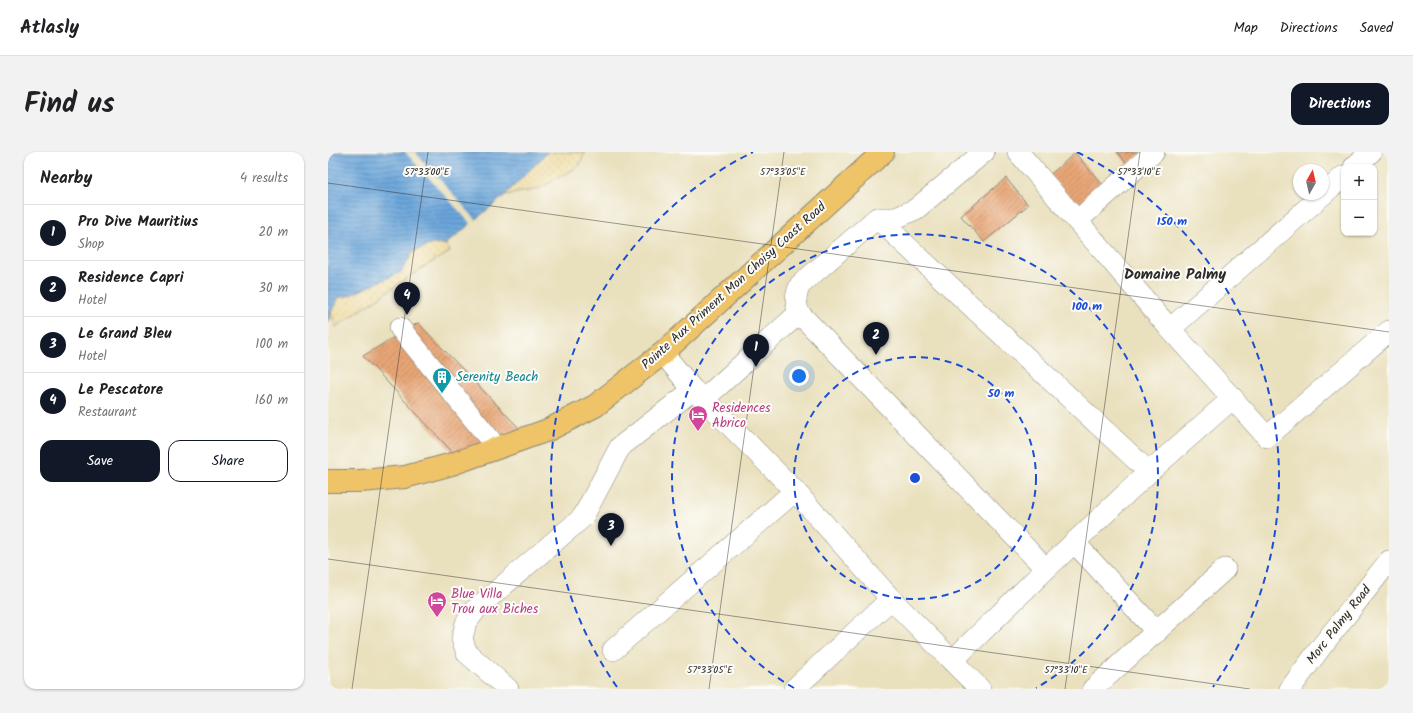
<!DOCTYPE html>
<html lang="en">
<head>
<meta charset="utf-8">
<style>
  body { margin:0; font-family:Kalam,sans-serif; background:#f2f2f2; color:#202124 }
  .controls { position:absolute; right:12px; top:12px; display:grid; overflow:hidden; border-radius:8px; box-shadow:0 1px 3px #0004 }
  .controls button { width:36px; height:36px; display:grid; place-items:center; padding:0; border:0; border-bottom:1px solid #e0e0e0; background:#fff; color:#202124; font:20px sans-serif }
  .compass { position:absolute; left:965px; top:12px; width:36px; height:36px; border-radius:50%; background:#fff; box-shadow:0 1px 3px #0004; rotate:8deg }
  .you { position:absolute; left:471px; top:224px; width:14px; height:14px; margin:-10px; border:3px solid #fff; border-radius:50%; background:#1a73e8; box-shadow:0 0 0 6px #1a73e833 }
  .badge { display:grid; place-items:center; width:26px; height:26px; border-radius:50%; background:#111827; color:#fff; font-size:13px; font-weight:700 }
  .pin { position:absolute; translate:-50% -33px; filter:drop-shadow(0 1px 2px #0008) }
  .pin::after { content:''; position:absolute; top:21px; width:14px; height:12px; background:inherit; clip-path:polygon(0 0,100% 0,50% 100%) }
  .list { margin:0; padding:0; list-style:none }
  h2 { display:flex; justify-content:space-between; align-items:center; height:52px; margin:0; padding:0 16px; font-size:17px }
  h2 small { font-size:13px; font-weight:400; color:#757577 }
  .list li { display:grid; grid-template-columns:26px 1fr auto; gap:12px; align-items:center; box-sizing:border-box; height:56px; padding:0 16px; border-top:1px solid #e0e0e0 }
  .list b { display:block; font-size:15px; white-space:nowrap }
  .list p { margin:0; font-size:13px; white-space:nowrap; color:#757577 }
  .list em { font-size:13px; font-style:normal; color:#757577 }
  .actions { display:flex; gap:8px; padding:12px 16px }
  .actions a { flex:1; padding:9px 0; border:1px solid #111827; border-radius:12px; text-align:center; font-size:14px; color:#111827 }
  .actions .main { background:#111827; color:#fff }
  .map { position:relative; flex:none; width:1061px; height:537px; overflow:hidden; border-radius:12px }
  header { display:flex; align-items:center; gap:24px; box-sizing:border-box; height:56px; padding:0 20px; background:#fff; border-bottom:1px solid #e0e0e0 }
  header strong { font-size:19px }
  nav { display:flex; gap:22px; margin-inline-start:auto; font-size:14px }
  .intro { display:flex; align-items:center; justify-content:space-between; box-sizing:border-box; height:96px; padding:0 24px }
  h1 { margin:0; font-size:28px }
  .button { padding:10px 18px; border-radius:12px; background:#111827; color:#fff; font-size:14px; font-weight:700 }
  main { display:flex; gap:24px; padding:0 24px }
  aside { flex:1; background:#fff; border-radius:12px; box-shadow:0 1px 3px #0004 }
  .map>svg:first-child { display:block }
  .sand { fill:url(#sand-dots); stroke:#8c8264 }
  .water { fill:url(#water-rules); stroke:#4b6883 }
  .pier { fill:#e9e0bd }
  .building { fill:url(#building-hatch) }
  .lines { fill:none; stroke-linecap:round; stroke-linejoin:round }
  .minor-casing { stroke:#8a8674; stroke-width:22 }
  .major-casing { stroke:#8a8674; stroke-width:24 }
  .minor { stroke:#fff; stroke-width:21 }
  .major { stroke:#efc469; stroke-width:22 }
  .ticks { fill:none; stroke:#2b2b2b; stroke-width:1; stroke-opacity:0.45 }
  .ring { fill:none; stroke:#1d4ed8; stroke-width:2; stroke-dasharray:7 5 }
  .labels { text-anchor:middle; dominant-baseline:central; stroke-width:4; stroke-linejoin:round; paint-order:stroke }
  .street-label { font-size:13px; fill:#2b2b2b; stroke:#fdfcf7 }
  .culture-label { font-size:13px; fill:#0d838f; stroke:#fdfcf7; text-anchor:start }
  .hotel-label { font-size:13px; fill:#b23c85; stroke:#fdfcf7; text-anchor:start }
  .quarter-label { font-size:15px; font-weight:bold; fill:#2b2b2b; stroke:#fdfcf7 }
  .ticks-label { font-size:10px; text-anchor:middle; fill:#2b2b2b; stroke:#fdfcf7; stroke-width:4; stroke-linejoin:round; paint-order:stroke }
  .centre { fill:#1d4ed8; stroke:#fdfcf7; stroke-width:2 }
  .ring-label { font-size:12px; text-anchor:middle; font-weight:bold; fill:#1d4ed8; stroke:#fdfcf7; stroke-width:4; stroke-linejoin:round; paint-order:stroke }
</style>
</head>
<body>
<header>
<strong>Atlasly</strong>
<nav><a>Map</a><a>Directions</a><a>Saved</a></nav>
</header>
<div class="intro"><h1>Find us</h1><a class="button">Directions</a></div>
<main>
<aside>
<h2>Nearby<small>4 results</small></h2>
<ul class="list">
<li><span class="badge">1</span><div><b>Pro Dive Mauritius</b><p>Shop</p></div><em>20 m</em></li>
<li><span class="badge">2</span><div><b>Residence Capri</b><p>Hotel</p></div><em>30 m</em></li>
<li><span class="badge">3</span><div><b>Le Grand Bleu</b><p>Hotel</p></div><em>100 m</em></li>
<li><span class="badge">4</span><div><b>Le Pescatore</b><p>Restaurant</p></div><em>160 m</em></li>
</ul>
<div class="actions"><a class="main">Save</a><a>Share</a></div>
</aside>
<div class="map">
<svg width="1061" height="537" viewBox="0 0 1061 537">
  <defs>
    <pattern id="sand-dots" width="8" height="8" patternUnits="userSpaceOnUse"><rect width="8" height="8" fill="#eeda9e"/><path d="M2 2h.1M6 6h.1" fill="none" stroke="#cb8" stroke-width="1.8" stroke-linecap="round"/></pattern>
    <pattern id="water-rules" width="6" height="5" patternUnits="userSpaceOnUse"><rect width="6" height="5" fill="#6ba6db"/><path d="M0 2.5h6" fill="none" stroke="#5887b2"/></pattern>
    <pattern id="building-hatch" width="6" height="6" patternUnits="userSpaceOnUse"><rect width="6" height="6" fill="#e8a676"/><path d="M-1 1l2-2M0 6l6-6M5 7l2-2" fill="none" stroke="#bc8761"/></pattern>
  </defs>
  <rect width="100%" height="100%" fill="#fdfcf7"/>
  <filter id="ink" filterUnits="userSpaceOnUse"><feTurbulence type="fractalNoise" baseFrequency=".025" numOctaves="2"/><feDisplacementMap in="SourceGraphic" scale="8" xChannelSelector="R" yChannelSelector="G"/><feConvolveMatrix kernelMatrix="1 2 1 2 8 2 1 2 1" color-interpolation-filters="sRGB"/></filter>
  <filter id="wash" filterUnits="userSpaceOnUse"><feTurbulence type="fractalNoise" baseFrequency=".012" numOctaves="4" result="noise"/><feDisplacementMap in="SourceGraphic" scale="16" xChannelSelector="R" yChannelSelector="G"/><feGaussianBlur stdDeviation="0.9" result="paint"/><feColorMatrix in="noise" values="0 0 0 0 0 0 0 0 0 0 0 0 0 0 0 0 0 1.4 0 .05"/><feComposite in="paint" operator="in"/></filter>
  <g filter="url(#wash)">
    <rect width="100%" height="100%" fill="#e9e0bd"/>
    <g class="sand">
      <polygon points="220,0 257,0 251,14 211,37 177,43"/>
      <polygon points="103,92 118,92 122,100 96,115 8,175 3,160 10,146 22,143 73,120 85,100"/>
    </g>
    <polygon class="water" points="0,0 220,0 177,43 118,92 103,92 85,100 73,120 22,143 10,146 3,160 0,172"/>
    <polygon class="pier" points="77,0 87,0 149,69 144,73"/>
    <g id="blocks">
      <g class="building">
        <polygon points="789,0 814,0 800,13"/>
        <polygon points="747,1 779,38 754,60 722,23"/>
        <polygon points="678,26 700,53 656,90 633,64"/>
        <polygon points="90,171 194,279 129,305 35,204"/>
      </g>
    </g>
  </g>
  <g filter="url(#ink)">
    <use href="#blocks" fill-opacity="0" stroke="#8a8674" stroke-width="1"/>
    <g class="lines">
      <defs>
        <g id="minor">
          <path d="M656,0l-68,57 -20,9h-19l-77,67c-5,11 -5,18 -1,28l247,256"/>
          <polyline points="690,0 842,177 939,285 1061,179"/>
          <polyline points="1026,15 1043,0"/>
          <polyline points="549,66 821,320"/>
          <polyline points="749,69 826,0"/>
          <polyline points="72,176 169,296"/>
          <polyline points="842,177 1016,24"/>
          <polyline points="335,201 365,238 376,247 467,339 563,447 652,537"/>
          <polyline points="376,247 471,161"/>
          <polyline points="746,390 829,480"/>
          <polyline points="285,498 467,339"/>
          <polyline points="624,509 718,417 821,320 905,246"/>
          <polyline points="180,537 139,501 134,487 138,471 149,456 255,365 292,295 365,238"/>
          <polyline points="466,537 563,447"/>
          <polyline points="765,537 897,417"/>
          <polyline points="962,537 993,495 1061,409"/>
        </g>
        <polyline id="major" points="0,329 33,329 77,325 124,312 220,278 267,254 335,201 555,0"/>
      </defs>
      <use href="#minor" class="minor-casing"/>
      <use href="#major" class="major-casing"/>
      <use href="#minor" class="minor"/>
      <use href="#major" class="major"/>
    </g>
  </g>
  <path class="ticks" d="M0,31l1061,149M0,407l922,130M24,537l76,-537M381,537l75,-537M737,537l75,-537"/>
  <g class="ring">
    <circle cx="587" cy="326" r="121"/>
    <path d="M466 536A243 243 0 1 1 708 536"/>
    <path d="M289 535A364 364 0 0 1 425 0M749 0A364 364 0 0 1 885 535"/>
  </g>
  <defs>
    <symbol id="building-pin" viewBox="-11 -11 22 30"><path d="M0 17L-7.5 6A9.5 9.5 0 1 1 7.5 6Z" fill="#0f9aa8" stroke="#fdfcf7"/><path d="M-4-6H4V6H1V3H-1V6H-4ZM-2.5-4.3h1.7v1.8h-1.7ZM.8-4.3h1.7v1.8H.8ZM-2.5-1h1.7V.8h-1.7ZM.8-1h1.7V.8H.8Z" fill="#fff"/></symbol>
    <symbol id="hotel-pin" viewBox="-11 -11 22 30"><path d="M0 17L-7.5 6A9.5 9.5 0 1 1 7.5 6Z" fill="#d1479c" stroke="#fdfcf7"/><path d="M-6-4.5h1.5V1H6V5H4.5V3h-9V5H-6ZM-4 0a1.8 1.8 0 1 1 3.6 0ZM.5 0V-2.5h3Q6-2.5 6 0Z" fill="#fff"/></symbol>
  </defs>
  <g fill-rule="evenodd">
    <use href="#building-pin" x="103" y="214" width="22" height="30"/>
    <use href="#hotel-pin" x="359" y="252" width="22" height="30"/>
    <use href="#hotel-pin" x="98" y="438" width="22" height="30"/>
  </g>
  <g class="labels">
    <g class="street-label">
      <text transform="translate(406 134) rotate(-42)">Pointe Aux Priment Mon Choisy Coast Road</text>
      <text transform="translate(1011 473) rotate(-52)">Morc Palmy Road</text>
    </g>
    <g class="culture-label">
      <text x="128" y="225">Serenity Beach</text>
    </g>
    <g class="hotel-label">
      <text x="384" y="256">Residences<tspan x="384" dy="15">Abrico</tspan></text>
      <text x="123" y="442">Blue Villa<tspan x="123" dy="15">Trou aux Biches</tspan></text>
    </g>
    <g class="quarter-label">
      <text x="847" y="123">Domaine Palmy</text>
    </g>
  </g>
  <g class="ticks-label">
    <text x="99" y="23">57°33'00"E</text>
    <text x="455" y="23">57°33'05"E</text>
    <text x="811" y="23">57°33'10"E</text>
    <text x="382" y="521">57°33'05"E</text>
    <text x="738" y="521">57°33'10"E</text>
  </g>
  <circle cx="587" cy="326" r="6" class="centre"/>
  <g class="ring-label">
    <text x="844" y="73">150 m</text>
    <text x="759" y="158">100 m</text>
    <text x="673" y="245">50 m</text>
  </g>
</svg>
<div class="controls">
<button>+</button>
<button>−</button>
</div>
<svg class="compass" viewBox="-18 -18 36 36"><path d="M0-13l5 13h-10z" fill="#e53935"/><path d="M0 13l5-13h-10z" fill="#757577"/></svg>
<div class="you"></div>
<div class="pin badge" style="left:428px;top:215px">1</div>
<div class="pin badge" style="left:548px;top:203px">2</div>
<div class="pin badge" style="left:283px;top:394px">3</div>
<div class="pin badge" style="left:79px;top:163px">4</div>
</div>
</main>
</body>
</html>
